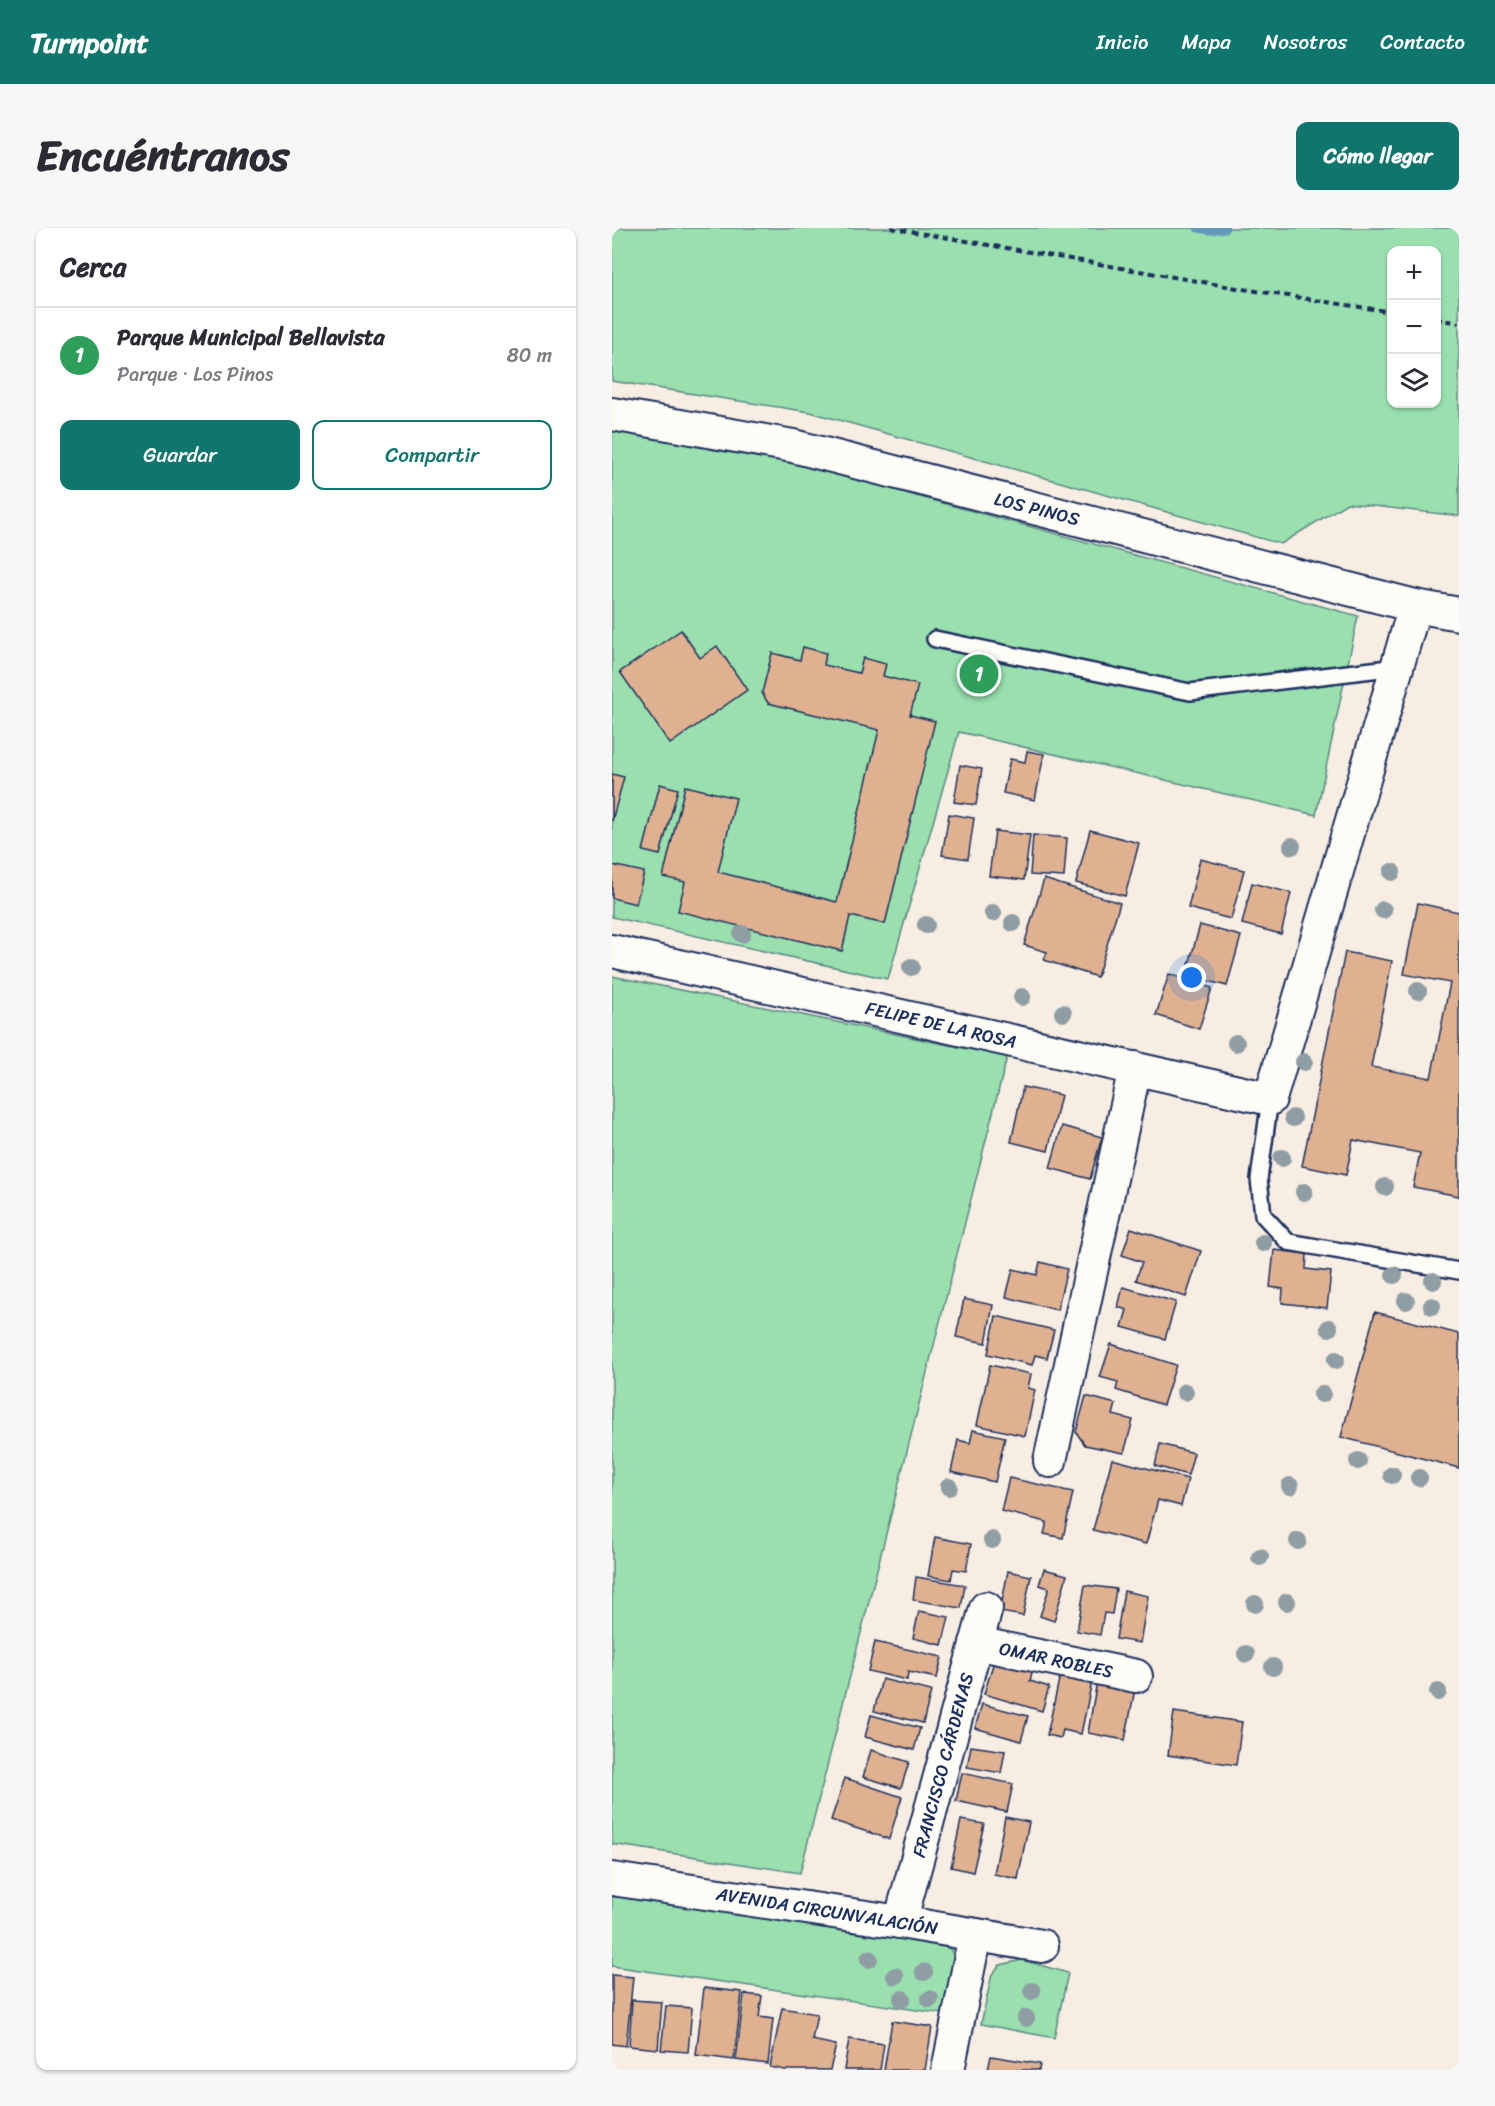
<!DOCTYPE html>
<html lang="es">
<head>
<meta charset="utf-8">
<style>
  body { margin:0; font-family:Sriracha,sans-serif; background:#f7f7f7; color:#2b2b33 }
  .controls { position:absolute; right:18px; top:18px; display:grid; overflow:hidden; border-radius:12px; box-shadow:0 2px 4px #0004 }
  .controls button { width:54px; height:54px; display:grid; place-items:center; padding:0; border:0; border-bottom:2px solid #e1e1e2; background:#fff; color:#2b2b33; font:30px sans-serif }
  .you { position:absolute; left:580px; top:750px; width:21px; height:21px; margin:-15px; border:4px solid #fff; border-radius:50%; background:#1a73e8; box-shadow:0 0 0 9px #1a73e833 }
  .badge { display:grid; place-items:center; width:39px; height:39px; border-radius:50%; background:#0f766e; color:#fff; font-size:20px; font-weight:700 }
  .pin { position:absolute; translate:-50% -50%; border:3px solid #fff; box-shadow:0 2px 6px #0006 }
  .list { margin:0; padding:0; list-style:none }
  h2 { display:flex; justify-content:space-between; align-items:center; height:78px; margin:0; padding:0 24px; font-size:26px }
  h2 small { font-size:20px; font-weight:400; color:#7c7c81 }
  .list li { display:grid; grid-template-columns:39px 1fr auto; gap:18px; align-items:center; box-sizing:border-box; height:96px; padding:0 24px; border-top:2px solid #e1e1e2 }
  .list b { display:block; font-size:22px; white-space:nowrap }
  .list p { margin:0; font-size:20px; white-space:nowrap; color:#7c7c81 }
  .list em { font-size:20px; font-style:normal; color:#7c7c81 }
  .actions { display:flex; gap:12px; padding:18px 24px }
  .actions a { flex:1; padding:14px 0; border:2px solid #0f766e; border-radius:12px; text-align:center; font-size:21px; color:#0f766e }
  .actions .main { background:#0f766e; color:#fff }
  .icon { flex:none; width:33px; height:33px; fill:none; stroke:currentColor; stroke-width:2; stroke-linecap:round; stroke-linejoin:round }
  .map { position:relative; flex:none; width:847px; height:1842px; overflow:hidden; border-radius:12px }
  header { display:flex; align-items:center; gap:36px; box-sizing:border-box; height:84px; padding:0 30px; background:#0f766e; color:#fff }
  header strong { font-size:28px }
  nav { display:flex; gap:33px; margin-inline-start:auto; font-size:21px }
  .intro { display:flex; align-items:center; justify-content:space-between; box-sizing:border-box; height:144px; padding:0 36px }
  h1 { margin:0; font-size:42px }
  .button { padding:15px 27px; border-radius:12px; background:#0f766e; color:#fff; font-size:21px; font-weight:700 }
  main { display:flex; gap:36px; padding:0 36px }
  aside { flex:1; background:#fff; border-radius:12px; box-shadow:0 2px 4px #0004 }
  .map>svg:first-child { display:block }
  .green { fill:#99e0ae; stroke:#5a8886; stroke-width:1.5; fill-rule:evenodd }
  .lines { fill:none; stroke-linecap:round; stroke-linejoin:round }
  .stream { stroke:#6597ba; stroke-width:9 }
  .building { fill:#dfb190; stroke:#1b2f5e; stroke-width:1.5 }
  .service-casing { stroke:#1b2f5e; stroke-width:20 }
  .minor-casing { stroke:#1b2f5e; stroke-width:36 }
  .path { stroke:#1b2f5e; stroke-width:4; stroke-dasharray:6 4.5; stroke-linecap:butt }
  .service { stroke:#fdfcf7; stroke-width:15 }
  .minor { stroke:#fdfcf7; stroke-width:32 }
  .tree { fill:#8f9da4 }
  .labels { text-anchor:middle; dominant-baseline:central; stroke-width:4.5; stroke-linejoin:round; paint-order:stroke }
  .street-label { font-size:18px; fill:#1b2f5e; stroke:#fdfcf7 }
</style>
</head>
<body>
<header>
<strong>Turnpoint</strong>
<nav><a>Inicio</a><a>Mapa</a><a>Nosotros</a><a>Contacto</a></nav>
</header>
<div class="intro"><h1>Encuéntranos</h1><a class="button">Cómo llegar</a></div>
<main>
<aside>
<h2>Cerca<small></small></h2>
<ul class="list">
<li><span class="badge" style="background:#2e9e5b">1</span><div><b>Parque Municipal Bellavista</b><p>Parque · Los Pinos</p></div><em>80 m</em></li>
</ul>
<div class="actions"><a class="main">Guardar</a><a>Compartir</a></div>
</aside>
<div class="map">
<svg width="847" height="1842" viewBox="0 0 847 1842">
  <rect width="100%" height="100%" fill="#f7ede2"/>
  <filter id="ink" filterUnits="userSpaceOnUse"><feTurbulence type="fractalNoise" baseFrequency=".0167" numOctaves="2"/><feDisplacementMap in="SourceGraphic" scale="12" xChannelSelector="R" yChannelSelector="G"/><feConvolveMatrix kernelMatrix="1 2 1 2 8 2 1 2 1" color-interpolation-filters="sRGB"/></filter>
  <g filter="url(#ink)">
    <g class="green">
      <path d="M0,0h847v288l-112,-13 -66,41 -471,-132 -198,-31zM780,22h44v154h-44z"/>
      <polygon points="0,202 176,233 746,388 704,587 347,504 276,751 0,689"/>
      <polygon points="0,748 395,829 188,1645 0,1616"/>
      <polygon points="0,1666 327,1714 339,1722 343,1733 332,1786 0,1738"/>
      <polygon points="410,1732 456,1745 442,1810 369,1796 380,1746 388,1737"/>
    </g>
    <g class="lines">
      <polyline class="stream" points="586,0 599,2 613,0"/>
    </g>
    <g class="building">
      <polygon points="69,402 88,430 105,418 135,462 58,516 8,444"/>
      <polygon points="191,419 214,425 212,437 247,445 251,430 274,436 271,448 306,457 298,487 323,493 273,696 238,688 230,723 66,683 73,654 51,649 73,558 124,570 106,644 225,674 267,502 156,475 150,465 160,425 188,432"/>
      <polygon points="415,523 432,526 423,572 391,565 398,531 413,534"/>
      <polygon points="348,537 370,541 364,577 342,574"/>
      <polygon points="0,546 12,549 0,593"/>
      <polygon points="48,556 66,561 48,627 31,623"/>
      <polygon points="337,586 362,590 356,631 330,627"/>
      <polygon points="478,602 527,615 513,668 464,655"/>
      <polygon points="383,603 418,607 412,652 377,648"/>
      <polygon points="421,607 455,610 452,649 418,647"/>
      <polygon points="588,631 632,642 619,691 576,680"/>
      <polygon points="0,637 32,644 24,676 0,670"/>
      <polygon points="432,651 508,675 485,749 432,732 435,724 412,717"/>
      <polygon points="640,655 679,665 669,706 630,696"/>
      <polygon points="806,675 847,684 847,968 801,959 808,925 741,912 734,947 690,938 733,724 780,733 759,839 819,850 838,755 792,746"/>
      <polygon points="588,697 629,708 615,758 574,747"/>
      <polygon points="557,746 600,760 587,801 544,787"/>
      <polygon points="411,859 449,867 436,923 399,914"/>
      <polygon points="450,898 490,909 478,951 438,940"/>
      <polygon points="519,1000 589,1023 574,1069 524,1052 530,1034 510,1027"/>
      <polygon points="662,1022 695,1026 694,1041 719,1044 715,1080 670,1075 671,1061 658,1059"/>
      <polygon points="428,1034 455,1041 445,1082 394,1069 401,1041 425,1047"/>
      <polygon points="511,1059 564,1074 553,1111 510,1099 515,1082 506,1079"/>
      <polygon points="352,1071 381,1077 374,1115 344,1109"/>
      <polygon points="763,1084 847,1106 847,1240 729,1209"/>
      <polygon points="384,1088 442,1102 435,1130 423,1127 420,1137 376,1126"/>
      <polygon points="499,1116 564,1137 551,1177 504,1162 506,1154 488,1149"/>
      <polygon points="378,1137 419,1146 416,1160 423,1162 413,1208 365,1197"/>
      <polygon points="474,1168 504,1176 501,1187 521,1192 512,1225 473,1217 464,1204"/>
      <polygon points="361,1202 393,1209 383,1254 339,1244 346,1212 358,1215"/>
      <polygon points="548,1216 582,1225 576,1247 543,1238"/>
      <polygon points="500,1231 576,1251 569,1278 546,1272 534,1316 481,1302"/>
      <polygon points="397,1250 461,1264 451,1310 432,1306 435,1294 389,1283"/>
      <polygon points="323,1309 359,1316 354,1343 341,1341 339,1352 316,1348"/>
      <polygon points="432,1341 455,1347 442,1393 428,1388 437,1360 427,1357"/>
      <polygon points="396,1343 419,1348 411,1388 388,1384"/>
      <polygon points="304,1349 353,1357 349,1380 301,1372"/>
      <polygon points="473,1357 504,1361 500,1386 492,1385 488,1407 465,1403"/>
      <polygon points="512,1363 536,1368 528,1415 504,1411"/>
      <polygon points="307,1383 337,1389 330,1417 301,1410"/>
      <polygon points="263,1414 330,1429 325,1450 296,1444 295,1452 256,1443"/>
      <polygon points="383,1430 421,1441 418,1453 437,1459 430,1483 372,1466"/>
      <polygon points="448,1447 480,1453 469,1506 451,1502 449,1510 435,1507"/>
      <polygon points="270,1451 319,1463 311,1495 262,1483"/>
      <polygon points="485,1453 523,1461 513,1512 476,1505"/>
      <polygon points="370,1476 416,1488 409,1513 363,1500"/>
      <polygon points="562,1484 630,1494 624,1537 556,1527"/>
      <polygon points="259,1487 308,1500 302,1522 253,1509"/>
      <polygon points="359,1518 393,1523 389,1545 355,1539"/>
      <polygon points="259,1522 297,1534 289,1560 251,1549"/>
      <polygon points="350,1545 401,1556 395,1584 344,1573"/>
      <polygon points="233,1550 290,1569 277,1611 219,1592"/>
      <polygon points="393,1589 417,1594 406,1651 382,1646"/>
      <polygon points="349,1592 372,1596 361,1644 339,1639"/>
      <polygon points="0,1747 21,1749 14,1818 0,1816"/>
      <polygon points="92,1760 130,1764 122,1832 84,1827"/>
      <polygon points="132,1766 150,1768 147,1789 161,1791 156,1836 124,1832"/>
      <polygon points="20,1772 50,1774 46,1821 17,1818"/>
      <polygon points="54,1778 80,1780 76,1824 49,1822"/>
      <polygon points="170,1780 205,1786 200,1812 224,1817 218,1842 173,1842 158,1839"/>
      <polygon points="280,1793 320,1799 313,1842 272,1842"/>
      <polygon points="237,1811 272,1816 268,1842 232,1842"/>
      <polygon points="379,1828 428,1836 427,1842 376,1842"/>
    </g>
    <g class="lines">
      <defs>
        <g id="service">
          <polyline points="323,411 578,464 785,439"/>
          <polyline points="658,871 647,951 651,987 676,1014 847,1043"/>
        </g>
        <g id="minor">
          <polyline points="0,186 181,218 803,378 847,386"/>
          <polyline points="0,723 658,871 803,378"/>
          <polyline points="438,1233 523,840"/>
          <polyline points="364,1415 524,1448"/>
          <polyline points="0,1651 288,1694 430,1718"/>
          <polyline points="288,1694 374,1380"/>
          <polyline points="336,1842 363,1707"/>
        </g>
      </defs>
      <use href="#service" class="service-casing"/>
      <use href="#minor" class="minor-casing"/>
      <g class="path">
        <polyline points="279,0 631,61 780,84"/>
        <polyline points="824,91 847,95"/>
      </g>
      <use href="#service" class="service"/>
      <use href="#minor" class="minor"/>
    </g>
    <g class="tree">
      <circle cx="680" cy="618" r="9"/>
      <circle cx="780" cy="644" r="9"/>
      <circle cx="771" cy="682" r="9"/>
      <circle cx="381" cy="685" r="9"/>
      <circle cx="401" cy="695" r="9"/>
      <circle cx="314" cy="697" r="9"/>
      <circle cx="130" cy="706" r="9"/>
      <circle cx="299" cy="739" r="9"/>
      <circle cx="806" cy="763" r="9"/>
      <circle cx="410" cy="769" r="9"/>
      <circle cx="451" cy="785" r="9"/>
      <circle cx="624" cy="815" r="9"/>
      <circle cx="692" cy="834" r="9"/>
      <circle cx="681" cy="890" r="9"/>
      <circle cx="670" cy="930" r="9"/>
      <circle cx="773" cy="959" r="9"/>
      <circle cx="692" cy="964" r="9"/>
      <circle cx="651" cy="1015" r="9"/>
      <circle cx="782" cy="1047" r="9"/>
      <circle cx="821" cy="1053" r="9"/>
      <circle cx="794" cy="1073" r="9"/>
      <circle cx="820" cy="1078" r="9"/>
      <circle cx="717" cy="1100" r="9"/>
      <circle cx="724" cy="1132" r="9"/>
      <circle cx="573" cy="1164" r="9"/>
      <circle cx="710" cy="1166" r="9"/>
      <circle cx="746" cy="1233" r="9"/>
      <circle cx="780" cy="1247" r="9"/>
      <circle cx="807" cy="1250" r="9"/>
      <circle cx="678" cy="1258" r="9"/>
      <circle cx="337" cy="1259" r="9"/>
      <circle cx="380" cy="1312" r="9"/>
      <circle cx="686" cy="1313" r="9"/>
      <circle cx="648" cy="1329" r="9"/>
      <circle cx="675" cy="1374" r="9"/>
      <circle cx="643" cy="1376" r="9"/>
      <circle cx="634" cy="1426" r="9"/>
      <circle cx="661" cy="1439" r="9"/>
      <circle cx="826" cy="1464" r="9"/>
      <circle cx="257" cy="1731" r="9"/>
      <circle cx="312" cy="1744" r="9"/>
      <circle cx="283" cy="1748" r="9"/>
      <circle cx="420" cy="1763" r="9"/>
      <circle cx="290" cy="1771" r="9"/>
      <circle cx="318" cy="1771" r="9"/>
      <circle cx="414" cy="1790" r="9"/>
    </g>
  </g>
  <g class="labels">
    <g class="street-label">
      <text transform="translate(425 281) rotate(14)">LOS PINOS</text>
      <text transform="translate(329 797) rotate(13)">FELIPE DE LA ROSA</text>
      <text transform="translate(444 1432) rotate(12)">OMAR ROBLES</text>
      <text transform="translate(331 1537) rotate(-75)">FRANCISCO CÁRDENAS</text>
      <text transform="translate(215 1683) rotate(9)">AVENIDA CIRCUNVALACIÓN</text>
    </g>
  </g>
</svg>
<div class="controls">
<button>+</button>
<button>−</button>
<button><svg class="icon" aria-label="layers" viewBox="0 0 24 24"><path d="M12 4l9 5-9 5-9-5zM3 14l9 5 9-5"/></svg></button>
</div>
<div class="you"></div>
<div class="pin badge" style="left:367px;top:446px;background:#2e9e5b">1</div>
</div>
</main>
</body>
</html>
